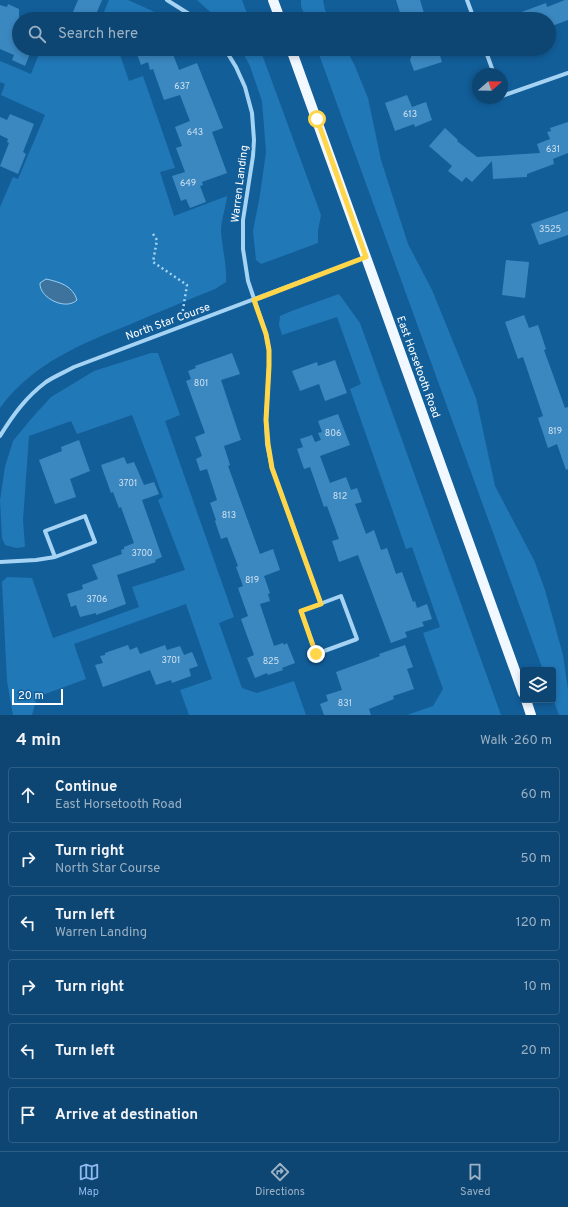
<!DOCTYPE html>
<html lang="en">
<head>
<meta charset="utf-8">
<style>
  body { margin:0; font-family:Overpass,sans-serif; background:#1c507b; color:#f1f3f6 }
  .controls { position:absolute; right:12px; bottom:12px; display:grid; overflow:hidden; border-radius:4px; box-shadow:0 2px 6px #0003 }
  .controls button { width:36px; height:36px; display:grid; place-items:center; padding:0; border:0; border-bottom:1px solid #2e5e85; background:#0e4673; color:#f1f3f6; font:20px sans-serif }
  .compass { position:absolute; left:472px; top:68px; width:36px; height:36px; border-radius:50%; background:#0e4673; box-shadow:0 2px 6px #0003; rotate:70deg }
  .scale { position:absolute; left:12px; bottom:10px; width:51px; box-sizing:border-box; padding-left:4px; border:2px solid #fff; border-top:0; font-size:11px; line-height:14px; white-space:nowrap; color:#fff; -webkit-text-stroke:3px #125e99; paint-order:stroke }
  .stop { position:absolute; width:12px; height:12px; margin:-9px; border:3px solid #ffd54a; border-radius:50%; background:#fff }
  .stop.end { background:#ffd54a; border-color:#fff; box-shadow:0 1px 4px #0008 }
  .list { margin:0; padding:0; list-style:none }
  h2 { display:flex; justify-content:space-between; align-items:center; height:52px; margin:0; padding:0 16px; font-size:17px }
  h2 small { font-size:13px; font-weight:400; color:#9bb1c4 }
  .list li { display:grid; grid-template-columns:26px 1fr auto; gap:12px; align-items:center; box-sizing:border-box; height:56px; margin:0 8px 8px; padding:0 8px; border:1px solid #2e5e85; border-radius:4px }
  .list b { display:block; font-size:15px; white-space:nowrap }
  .list p { margin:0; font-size:13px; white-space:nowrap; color:#9bb1c4 }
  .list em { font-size:13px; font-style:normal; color:#9bb1c4 }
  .icon { flex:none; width:22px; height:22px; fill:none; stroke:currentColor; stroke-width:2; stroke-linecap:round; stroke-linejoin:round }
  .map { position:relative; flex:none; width:568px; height:715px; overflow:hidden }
  .search { position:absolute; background:#0e4673; box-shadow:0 2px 6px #0003; left:12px; right:12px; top:12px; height:44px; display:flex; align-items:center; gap:10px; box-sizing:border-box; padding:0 14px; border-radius:22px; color:#9bb1c4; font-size:15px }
  .sheet { height:436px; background:#0e4673 }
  nav { display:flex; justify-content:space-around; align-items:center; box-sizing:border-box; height:56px; border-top:1px solid #2e5e85; background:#0e4673; font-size:11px; color:#9bb1c4 }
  nav a { display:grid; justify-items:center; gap:2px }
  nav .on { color:#90b9f0 }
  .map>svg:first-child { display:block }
  .green { fill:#2178b7 }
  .water { fill:#3d739d; stroke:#97d0f7 }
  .building { fill:#3b88c1 }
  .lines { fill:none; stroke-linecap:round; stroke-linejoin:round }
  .path { stroke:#a5d3f4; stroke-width:2.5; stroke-dasharray:2 3; stroke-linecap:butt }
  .minor { stroke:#a5d3f4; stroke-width:4 }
  .primary { stroke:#f2f8ff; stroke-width:10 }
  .route { stroke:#ffd54a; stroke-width:5 }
  .labels { text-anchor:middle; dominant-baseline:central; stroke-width:4; stroke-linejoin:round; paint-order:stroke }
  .number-label { font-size:9px; fill:#cee1f0 }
  .street-label { font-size:11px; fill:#fff; stroke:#125e99 }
</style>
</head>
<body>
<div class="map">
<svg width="568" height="715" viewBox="0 0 568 715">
  <rect width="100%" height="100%" fill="#125e99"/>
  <g class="green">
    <polygon points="109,0 128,0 168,18 164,19 101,19"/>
    <polygon points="197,0 242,0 249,19 218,19"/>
    <polygon points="301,0 323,0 325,10 330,19 306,19 301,6"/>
    <path d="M41,49h30l15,6 3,-6h29l11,32 14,-5 32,92 -15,4 14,44 53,-20c-1,11 -6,24 -6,35 1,17 6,34 5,51l-11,7c-28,11 -56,23 -84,35 -50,20 -98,39 -131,84v-201l13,-30 5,2 27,-64 -44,-20 4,-11 -5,-2v-21l31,13z"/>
    <polygon points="241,49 260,49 321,215 318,231 318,243 261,264 256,260 253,231 260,195 266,152 262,101 250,66"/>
    <polygon points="317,49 346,49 354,64 368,98 381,160 408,244 432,290 476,398 495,486 534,560 545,590 563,655 568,690 568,715 559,715 553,699 553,670 543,670"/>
    <polygon points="339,294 360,323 501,715 407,715 433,706 443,689 423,633 440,627 412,547 406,549 350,389 361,384 337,317 282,335 279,325 280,316 294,310"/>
    <polygon points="151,353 158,353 180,415 165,421 234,617 219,623 242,688 257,693 294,681 306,715 189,715 180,690 212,679 186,604 74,644 86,679 37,697 32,715 13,715 7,681 2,582 7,577 32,578 53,638 139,607 132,587 185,570 158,500 163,497 132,415 77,434 71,421 29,436 23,520 25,547 16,548 5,545 2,538 0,500 5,467 13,441 31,419 51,397 94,371"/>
  </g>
  <path class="water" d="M46,279c14,3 27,7 31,21 -11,11 -38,-2 -37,-17z"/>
  <g class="building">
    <polygon points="78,0 102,0 94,19 70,19"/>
    <polygon points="396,0 420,0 424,13 406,19 402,19"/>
    <polygon points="565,0 568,0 568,20 549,27 549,19 508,19 508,17 546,3 547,7"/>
    <polygon points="8,4 19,9 19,49 32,49 25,66 12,60 14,55 0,49 0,5 7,7"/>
    <polygon points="135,49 179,49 180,52 173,54 179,70 197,63 223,128 212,132 227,173 202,182 203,185 200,186 206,202 190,208 186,199 181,201 172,176 185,172 176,148 182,146 175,127 190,121 180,95 164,100 153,69 150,70 148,62 141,65"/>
    <polygon points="414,49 438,49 442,62 414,71 410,60"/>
    <polygon points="407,95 412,107 426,102 432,120 415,127 414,124 395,131 385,103"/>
    <polygon points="10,114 34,124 23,152 26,154 18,174 0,166 9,143 7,142 8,139 0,135 0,117 7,120"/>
    <polygon points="568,122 568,153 553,159 554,164 527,174 527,177 493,179 492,161 472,182 466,177 462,182 448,171 452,166 429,146 445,128 458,140 457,141 477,157 540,153 537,144 550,139 547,132 551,131 550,128"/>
    <polygon points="568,211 568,235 539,245 531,224"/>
    <polygon points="506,260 529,262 525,298 502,295"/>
    <polygon points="524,315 529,328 538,325 546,349 544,350 565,408 568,407 568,469 566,470 557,444 548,448 538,418 543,416 523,357 518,359 505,322"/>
    <polygon points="232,353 240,374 221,380 241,440 224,446 230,465 228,466 260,554 273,549 280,570 264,576 270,593 268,594 270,601 260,604 274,646 283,643 284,645 287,643 295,663 282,668 283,670 268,675 267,673 255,678 247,658 254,655 241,619 248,616 238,588 243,586 236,567 238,566 227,537 221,539 215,521 216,520 210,503 217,500 207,469 200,471 196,459 202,456 195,437 205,433 186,381 191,379 188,371 196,368 195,366"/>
    <polygon points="335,360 347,393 325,401 319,384 300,391 292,371 317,362 318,366"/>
    <polygon points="338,414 350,445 320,456 330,483 346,477 351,490 357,488 362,502 355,504 366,534 374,530 381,550 387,548 396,574 402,572 413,602 415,601 417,608 427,604 432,619 422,622 424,626 405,632 407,637 391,643 358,555 339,562 332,541 339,539 327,506 324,507 310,467 304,469 297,449 303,447 300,439 312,435 315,442 321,440 318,433 322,432 318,421"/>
    <polygon points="79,440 90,471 70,479 76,497 55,504 39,460 62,451 61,447"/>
    <polygon points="124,457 127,464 134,462 144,485 154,482 159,494 142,500 162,557 155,560 156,562 117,575 126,604 96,615 96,613 80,617 76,605 71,607 67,594 83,589 82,585 98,579 92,565 122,554 121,550 124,549 124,547 134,543 121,507 119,508 113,492 111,493 101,465"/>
    <polygon points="128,645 130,650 137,647 140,654 165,645 167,650 180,646 184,655 192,652 198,666 189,669 191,676 172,683 171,680 156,685 150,670 103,687 95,665 103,663 100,656 105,655 105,653"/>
    <polygon points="405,645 413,667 407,669 414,689 393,696 394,699 369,709 371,715 324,715 320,704 328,701 326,695 342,690 336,672 380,656 379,654"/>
  </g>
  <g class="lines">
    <polyline class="path" points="153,234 157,240 153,262 187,285 182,316"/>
    <g class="minor">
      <polyline points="167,0 197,19"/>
      <polyline points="467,0 474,19"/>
      <polyline points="225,49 236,67 245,87 252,113 254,140 253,156 243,220 243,249 248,281 266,334 269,350 269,366 266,420 267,444 272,468 321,604"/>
      <polyline points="485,49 494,74"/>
      <polyline points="502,96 568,73"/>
      <path d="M0,436c13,-21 26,-39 46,-54 9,-6 19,-10 28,-15l292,-110"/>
      <polyline points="0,562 36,560 55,557 95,542 85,516 45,531 55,557"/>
      <polygon points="341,596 357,639 316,654 301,611"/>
    </g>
    <g class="primary">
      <polyline points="273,0 280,19"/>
      <polyline points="291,49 523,693"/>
      <polyline points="526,700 531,715"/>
    </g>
  </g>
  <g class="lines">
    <polyline class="route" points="316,654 301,611 321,604 272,468 268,444 266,420 269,366 269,350 266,334 254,300 366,257 317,119"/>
  </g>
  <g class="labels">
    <g class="number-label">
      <text x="182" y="86">637</text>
      <text x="410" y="114">613</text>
      <text x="195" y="132">643</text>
      <text x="553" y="149">631</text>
      <text x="188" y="183">649</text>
      <text x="550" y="229">3525</text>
      <text x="201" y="383">801</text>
      <text x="555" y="431">819</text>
      <text x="333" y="433">806</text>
      <text x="128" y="483">3701</text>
      <text x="340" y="496">812</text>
      <text x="229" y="515">813</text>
      <text x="142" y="553">3700</text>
      <text x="252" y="580">819</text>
      <text x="97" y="599">3706</text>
      <text x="171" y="660">3701</text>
      <text x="271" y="661">825</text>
      <text x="345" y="703">831</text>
    </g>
    <g class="street-label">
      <text transform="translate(240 184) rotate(-83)">Warren Landing</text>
      <text transform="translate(168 322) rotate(-20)">North Star Course</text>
      <text transform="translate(418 367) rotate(70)">East Horsetooth Road</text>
    </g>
  </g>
</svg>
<div class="controls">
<button><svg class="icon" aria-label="layers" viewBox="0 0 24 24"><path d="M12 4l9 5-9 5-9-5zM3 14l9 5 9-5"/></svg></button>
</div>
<svg class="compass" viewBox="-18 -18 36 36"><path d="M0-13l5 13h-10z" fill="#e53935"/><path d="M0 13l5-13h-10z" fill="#9bb1c4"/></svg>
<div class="scale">20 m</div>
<div class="stop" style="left:317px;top:119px"></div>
<div class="stop end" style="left:316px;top:654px"></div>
<div class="search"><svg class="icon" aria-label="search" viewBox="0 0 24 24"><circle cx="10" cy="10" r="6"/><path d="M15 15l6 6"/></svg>Search here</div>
</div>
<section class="sheet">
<h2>4 min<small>Walk · 260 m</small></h2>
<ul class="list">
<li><svg class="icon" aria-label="ahead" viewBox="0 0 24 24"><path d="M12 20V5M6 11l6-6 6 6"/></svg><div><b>Continue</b><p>East Horsetooth Road</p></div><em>60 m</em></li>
<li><svg class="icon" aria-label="right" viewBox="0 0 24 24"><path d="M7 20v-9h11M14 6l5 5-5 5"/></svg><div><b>Turn right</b><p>North Star Course</p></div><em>50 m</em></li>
<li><svg class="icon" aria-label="left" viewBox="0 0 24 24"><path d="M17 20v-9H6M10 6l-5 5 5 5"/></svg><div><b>Turn left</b><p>Warren Landing</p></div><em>120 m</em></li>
<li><svg class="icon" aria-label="right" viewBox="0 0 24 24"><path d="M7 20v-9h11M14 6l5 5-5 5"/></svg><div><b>Turn right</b></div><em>10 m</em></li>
<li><svg class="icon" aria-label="left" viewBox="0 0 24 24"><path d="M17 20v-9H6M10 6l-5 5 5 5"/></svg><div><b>Turn left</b></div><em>20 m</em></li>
<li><svg class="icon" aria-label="arrive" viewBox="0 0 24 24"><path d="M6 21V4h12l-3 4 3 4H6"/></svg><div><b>Arrive at destination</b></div></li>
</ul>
</section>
<nav>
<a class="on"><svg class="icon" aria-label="map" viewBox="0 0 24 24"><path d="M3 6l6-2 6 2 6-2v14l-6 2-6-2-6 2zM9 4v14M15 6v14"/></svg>Map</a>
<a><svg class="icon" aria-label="directions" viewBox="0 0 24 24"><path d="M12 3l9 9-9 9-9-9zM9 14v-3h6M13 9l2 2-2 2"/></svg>Directions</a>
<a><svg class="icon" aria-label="saved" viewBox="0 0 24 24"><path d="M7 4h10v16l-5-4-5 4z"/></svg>Saved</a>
</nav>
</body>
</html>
